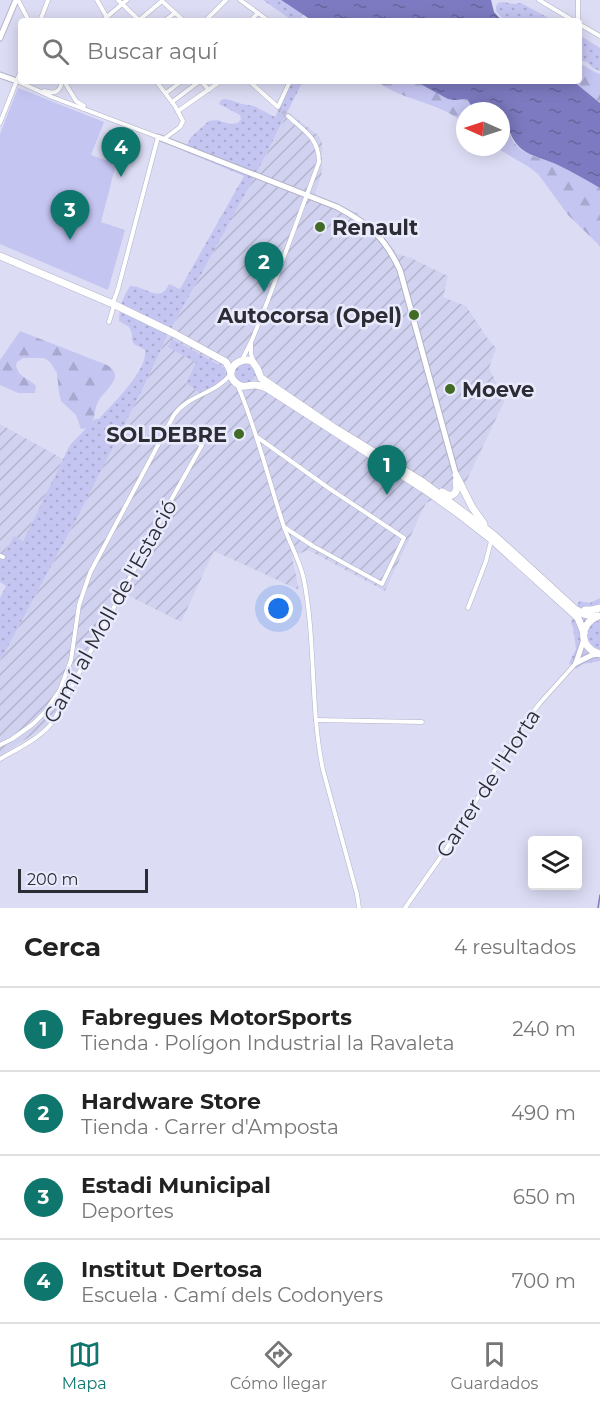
<!DOCTYPE html>
<html lang="es">
<head>
<meta charset="utf-8">
<style>
  body { margin:0; font-family:Montserrat,sans-serif; background:#f2f2f2; color:#222 }
  .controls { position:absolute; right:18px; bottom:18px; display:grid; overflow:hidden; border-radius:6px; box-shadow:0 3px 15px #0003 }
  .controls button { width:54px; height:54px; display:grid; place-items:center; padding:0; border:0; border-bottom:2px solid #e0e0e0; background:#fff; color:#222; font:30px sans-serif }
  .compass { position:absolute; left:456px; top:102px; width:54px; height:54px; border-radius:50%; background:#fff; box-shadow:0 3px 15px #0003; rotate:273deg }
  .scale { position:absolute; left:18px; bottom:15px; width:130px; box-sizing:border-box; padding-left:6px; border:3px solid #2c2c35; border-top:0; font-size:16px; line-height:21px; white-space:nowrap; color:#2c2c35; -webkit-text-stroke:4px #eaeafd; paint-order:stroke }
  .you { position:absolute; left:279px; top:609px; width:21px; height:21px; margin:-15px; border:4px solid #fff; border-radius:50%; background:#1a73e8; box-shadow:0 0 0 9px #1a73e833 }
  .badge { display:grid; place-items:center; width:39px; height:39px; border-radius:50%; background:#0f766e; color:#fff; font-size:20px; font-weight:700 }
  .pin { position:absolute; translate:-50% -50px; filter:drop-shadow(0 2px 3px #0008) }
  .pin::after { content:''; position:absolute; top:32px; width:21px; height:18px; background:inherit; clip-path:polygon(0 0,100% 0,50% 100%) }
  .list { margin:0; padding:0; list-style:none }
  h2 { display:flex; justify-content:space-between; align-items:center; height:78px; margin:0; padding:0 24px; font-size:26px }
  h2 small { font-size:20px; font-weight:400; color:#767676 }
  .list li { display:grid; grid-template-columns:39px 1fr auto; gap:18px; align-items:center; box-sizing:border-box; height:84px; padding:0 24px; border-top:2px solid #e0e0e0 }
  .list b { display:block; font-size:22px; white-space:nowrap }
  .list p { margin:0; font-size:20px; white-space:nowrap; color:#767676 }
  .list em { font-size:20px; font-style:normal; color:#767676 }
  .icon { flex:none; width:33px; height:33px; fill:none; stroke:currentColor; stroke-width:2; stroke-linecap:round; stroke-linejoin:round }
  .map { position:relative; flex:none; width:600px; height:908px; overflow:hidden }
  .search { position:absolute; background:#fff; box-shadow:0 3px 15px #0003; left:18px; right:18px; top:18px; height:66px; display:flex; align-items:center; gap:15px; box-sizing:border-box; padding:0 21px; border-radius:6px; color:#767676; font-size:22px }
  .sheet { height:414px; background:#fff }
  nav { display:flex; justify-content:space-around; align-items:center; box-sizing:border-box; height:84px; border-top:2px solid #e0e0e0; background:#fff; font-size:16px; color:#767676 }
  nav a { display:grid; justify-items:center; gap:3px }
  nav .on { color:#0f766e }
  .map>svg:first-child { display:block }
  .industrial { fill:url(#industrial-furrows) }
  .green { fill:url(#green-dots) }
  .forest { fill:url(#forest-firs) }
  .pitch { fill:#c5c5f2 }
  .water { fill:url(#water-ripples) }
  .lines { fill:none; stroke-linecap:round; stroke-linejoin:round }
  .stream { stroke:#7d7ac1; stroke-width:1.5 }
  .minor-tunnel { stroke:#b9bace; stroke-width:4; stroke-dasharray:4 2; stroke-linecap:butt }
  .minor-casing { stroke:#b1b2c8; stroke-width:5 }
  .tertiary-casing { stroke:#b1b2c8; stroke-width:7 }
  .primary-casing { stroke:#b1b2c8; stroke-width:8 }
  .minor { stroke:#fff; stroke-width:4 }
  .tertiary { stroke:#fff; stroke-width:5 }
  .primary { stroke:#fff; stroke-width:7 }
  .poi-dot { fill:#426b26; stroke:#eaeafd; stroke-width:2 }
  .labels { text-anchor:middle; dominant-baseline:central; stroke-width:5; stroke-linejoin:round; paint-order:stroke }
  .poi-label { font-size:21px; font-weight:bold; fill:#2c2c35; stroke:#eaeafd; text-anchor:start }
  .street-label { font-size:21px; fill:#2c2c35; stroke:#eaeafd }
</style>
</head>
<body>
<div class="map">
<svg width="600" height="908" viewBox="0 0 600 908">
  <defs>
    <pattern id="industrial-furrows" width="10" height="10" patternUnits="userSpaceOnUse" patternTransform="scale(1.5)"><rect width="10" height="10" fill="#d1d2f0"/><path d="M-1 1l2-2M0 10L10 0M9 11l2-2" fill="none" stroke="#b4b4ce"/></pattern>
    <pattern id="green-dots" width="8" height="8" patternUnits="userSpaceOnUse" patternTransform="scale(1.5)"><rect width="8" height="8" fill="#c5c5f2"/><path d="M2 2h.1M6 6h.1" fill="none" stroke="#a9a9d0" stroke-width="1.8" stroke-linecap="round"/></pattern>
    <pattern id="forest-firs" width="22" height="20" patternUnits="userSpaceOnUse" patternTransform="scale(1.5)"><rect width="22" height="20" fill="#c5c5f2"/><path d="M5 1l3.5 6h-7zM16 11l3.5 6h-7z" fill="#a9a9d0"/></pattern>
    <pattern id="water-ripples" width="26" height="14" patternUnits="userSpaceOnUse" patternTransform="scale(1.5)"><rect width="26" height="14" fill="#7d7ac1"/><path d="M2 4q2-2 4 0t4 0M15 11q2-2 4 0t4 0" fill="none" stroke="#67649e"/></pattern>
  </defs>
  <rect width="100%" height="100%" fill="#dcddf4"/>
  <g class="industrial">
    <polygon points="288,112 319,136 322,142 322,172 315,195 357,213 367,223 380,232 397,254 411,258 448,276 443,297 466,306 488,339 496,348 489,368 505,400 465,484 426,503 385,591 308,550 292,557 299,590 214,551 181,622 119,591 48,725 0,756 0,661 76,520 144,386 167,336 255,176"/>
    <polygon points="0,424 63,459 23,541 14,536 0,560"/>
  </g>
  <g class="green">
    <polygon points="263,0 281,0 303,14 300,21 293,21"/>
    <polygon points="503,2 514,4 521,3 554,21 505,21 496,11 496,6 498,3"/>
    <polygon points="579,35 600,48 600,71 593,68 587,62 579,60"/>
    <path d="M293,81h10l-48,95 -88,160 -23,50 -68,134 -76,141v-63l6,-12 -6,-4v-22l14,-24 9,5 47,-96 25,-26h4c13,-15 49,-48 46,-69l-11,-6 -2,-4v-6l-3,-7 -10,-6c0,-12 4,-25 11,-35 15,-1 30,19 39,-2l11,5 64,-113 -60,-25 7,-14 18,-16 8,-1 13,4 8,-1 3,-4 -1,-4 -21,-11 2,-4 4,-1 5,1 12,4 12,2 21,11z"/>
    <polygon points="172,339 224,368 226,375 222,382 201,394 186,383 196,363 168,347"/>
    <circle cx="245" cy="373" r="10"/>
    <polygon points="600,598 600,661 583,664 576,669 569,663 576,649 573,627 571,623 579,601 590,603"/>
  </g>
  <g class="forest">
    <path d="M579,64c9,2 13,8 21,10v29l-27,-22h6z"/>
    <path d="M374,81h41l21,11 31,7 7,11 6,1h-15v13c-18,-16 -43,-21 -65,-30 -9,-3 -17,-9 -26,-13z"/>
    <path d="M501,117c7,9 8,21 16,29 11,11 28,13 42,19 14,7 27,15 41,23v58l-32,-31 -30,-41 -9,-7 -34,-20h6z"/>
    <path d="M20,331l87,34c19,11 -1,24 -8,35 -7,11 -1,28 -18,29l-5,-14 -15,-14 -2,-8 -2,-20 -7,-11 -6,-4h-21l-6,4 -1,4c4,13 12,11 20,20l-1,7h-17l-18,-8v-25z"/>
  </g>
  <polygon class="pitch" points="18,88 104,122 91,155 116,164 101,222 125,230 108,290 0,244 0,134"/>
  <g class="water">
    <polygon points="281,0 491,0 494,12 502,21 313,21"/>
    <path d="M415,81h158l27,22v85c-14,-8 -27,-16 -42,-23 -24,-11 -39,-8 -50,-37 -3,-6 -7,-10 -7,-17l-27,-1 -7,-11 -13,1 -6,-1z"/>
  </g>
  <g class="lines">
    <polyline class="stream" points="598,908 600,895"/>
    <polyline class="minor-tunnel" points="278,107 288,116"/>
    <defs>
      <g id="minor">
        <polyline points="18,0 29,21"/>
        <polyline points="97,0 109,21"/>
        <polyline points="118,0 139,20"/>
        <polyline points="240,0 269,21"/>
        <polyline points="539,0 574,21"/>
        <polyline points="578,0 578,21"/>
        <polyline points="162,1 184,21"/>
        <polyline points="40,21 48,0"/>
        <polyline points="102,21 127,0"/>
        <polyline points="138,21 162,1"/>
        <polyline points="164,21 175,13"/>
        <polyline points="205,21 226,0"/>
        <polyline points="250,21 258,13"/>
        <polyline points="579,24 600,36"/>
        <polyline points="17,81 52,97 158,137 118,289 113,303"/>
        <polyline points="64,81 76,101 84,106"/>
        <polyline points="156,81 175,106 183,121 180,127 164,139"/>
        <polyline points="201,81 209,90"/>
        <polyline points="249,81 278,107 290,81"/>
        <path d="M44,91c10,3 16,2 18,-10"/>
        <polyline points="166,93 182,81"/>
        <polyline points="172,102 200,81"/>
        <polyline points="178,111 221,81"/>
        <polyline points="0,123 21,70"/>
        <polyline points="109,322 114,305"/>
        <polyline points="251,344 251,354 253,360"/>
        <path d="M242,360l10,-20 16,-40 51,-138c0,-24 -15,-31 -31,-46"/>
        <path d="M238,386c19,45 30,92 45,138 6,19 17,36 21,56 12,63 6,128 19,190l34,124 2,14"/>
        <polyline points="257,437 330,489 404,538 382,584 313,546 284,527"/>
        <polyline points="0,556 3,557"/>
        <polyline points="468,608 486,561 491,541"/>
        <polyline points="316,720 422,722"/>
        <path d="M0,745l12,-6 21,-15 12,-12 15,-22 11,-30 8,-55 11,-32 84,-158c15,-21 40,-20 57,-41"/>
        <path d="M0,759c17,-10 43,-22 54,-39l116,-218 32,-57 -35,-18"/>
        <polyline points="405,908 445,851 522,726 540,703 576,663"/>
      </g>
      <g id="tertiary">
        <polyline points="0,38 16,0"/>
        <polyline points="0,75 17,81"/>
        <path d="M158,137l179,70c33,18 47,29 63,63l56,205"/>
        <polyline points="576,663 592,655 600,654"/>
        <polyline points="576,663 584,639"/>
      </g>
      <g id="primary">
        <polyline points="0,256 113,304 175,334 226,362 231,372"/>
        <polyline points="456,475 472,507 484,524"/>
        <path d="M442,492l8,4c8,-3 7,-8 6,-15"/>
        <polyline points="585,610 592,610 600,608"/>
        <path d="M598,616c-20,9 -19,32 2,38"/>
        <path d="M584,633l-6,-15 -2,-2 -84,-76 -32,-25 -35,-25 -157,-101c-4,-2 -8,-4 -14,-4 -6,0 -12,4 -18,-2 -13,-11 1,-27 16,-22l5,7 4,10 72,49 90,55 71,53 81,74 9,5 12,3"/>
      </g>
    </defs>
    <use href="#minor" class="minor-casing"/>
    <use href="#tertiary" class="tertiary-casing"/>
    <use href="#primary" class="primary-casing"/>
    <use href="#minor" class="minor"/>
    <use href="#tertiary" class="tertiary"/>
    <use href="#primary" class="primary"/>
  </g>
  <g class="poi-dot">
    <circle cx="320" cy="227" r="6"/>
    <circle cx="414" cy="315" r="6"/>
    <circle cx="450" cy="389" r="6"/>
    <circle cx="239" cy="434" r="6"/>
  </g>
  <g class="labels">
    <g class="poi-label">
      <text x="332" y="227">Renault</text>
      <text x="402" y="315" text-anchor="end">Autocorsa (Opel)</text>
      <text x="462" y="389">Moeve</text>
      <text x="227" y="434" text-anchor="end">SOLDEBRE</text>
    </g>
    <g class="street-label">
      <text transform="translate(110 611) rotate(-61)">Camí al Moll de l'Estació</text>
      <text transform="translate(488 783) rotate(-57)">Carrer de l'Horta</text>
    </g>
  </g>
</svg>
<div class="controls">
<button><svg class="icon" aria-label="layers" viewBox="0 0 24 24"><path d="M12 4l9 5-9 5-9-5zM3 14l9 5 9-5"/></svg></button>
</div>
<svg class="compass" viewBox="-18 -18 36 36"><path d="M0-13l5 13h-10z" fill="#e53935"/><path d="M0 13l5-13h-10z" fill="#767676"/></svg>
<div class="scale">200 m</div>
<div class="you"></div>
<div class="pin badge" style="left:387px;top:495px">1</div>
<div class="pin badge" style="left:264px;top:292px">2</div>
<div class="pin badge" style="left:70px;top:240px">3</div>
<div class="pin badge" style="left:121px;top:177px">4</div>
<div class="search"><svg class="icon" aria-label="search" viewBox="0 0 24 24"><circle cx="10" cy="10" r="6"/><path d="M15 15l6 6"/></svg>Buscar aquí</div>
</div>
<section class="sheet">
<h2>Cerca<small>4 resultados</small></h2>
<ul class="list">
<li><span class="badge">1</span><div><b>Fabregues MotorSports</b><p>Tienda · Polígon Industrial la Ravaleta</p></div><em>240 m</em></li>
<li><span class="badge">2</span><div><b>Hardware Store</b><p>Tienda · Carrer d'Amposta</p></div><em>490 m</em></li>
<li><span class="badge">3</span><div><b>Estadi Municipal</b><p>Deportes</p></div><em>650 m</em></li>
<li><span class="badge">4</span><div><b>Institut Dertosa</b><p>Escuela · Camí dels Codonyers</p></div><em>700 m</em></li>
</ul>
</section>
<nav>
<a class="on"><svg class="icon" aria-label="map" viewBox="0 0 24 24"><path d="M3 6l6-2 6 2 6-2v14l-6 2-6-2-6 2zM9 4v14M15 6v14"/></svg>Mapa</a>
<a><svg class="icon" aria-label="directions" viewBox="0 0 24 24"><path d="M12 3l9 9-9 9-9-9zM9 14v-3h6M13 9l2 2-2 2"/></svg>Cómo llegar</a>
<a><svg class="icon" aria-label="saved" viewBox="0 0 24 24"><path d="M7 4h10v16l-5-4-5 4z"/></svg>Guardados</a>
</nav>
</body>
</html>
